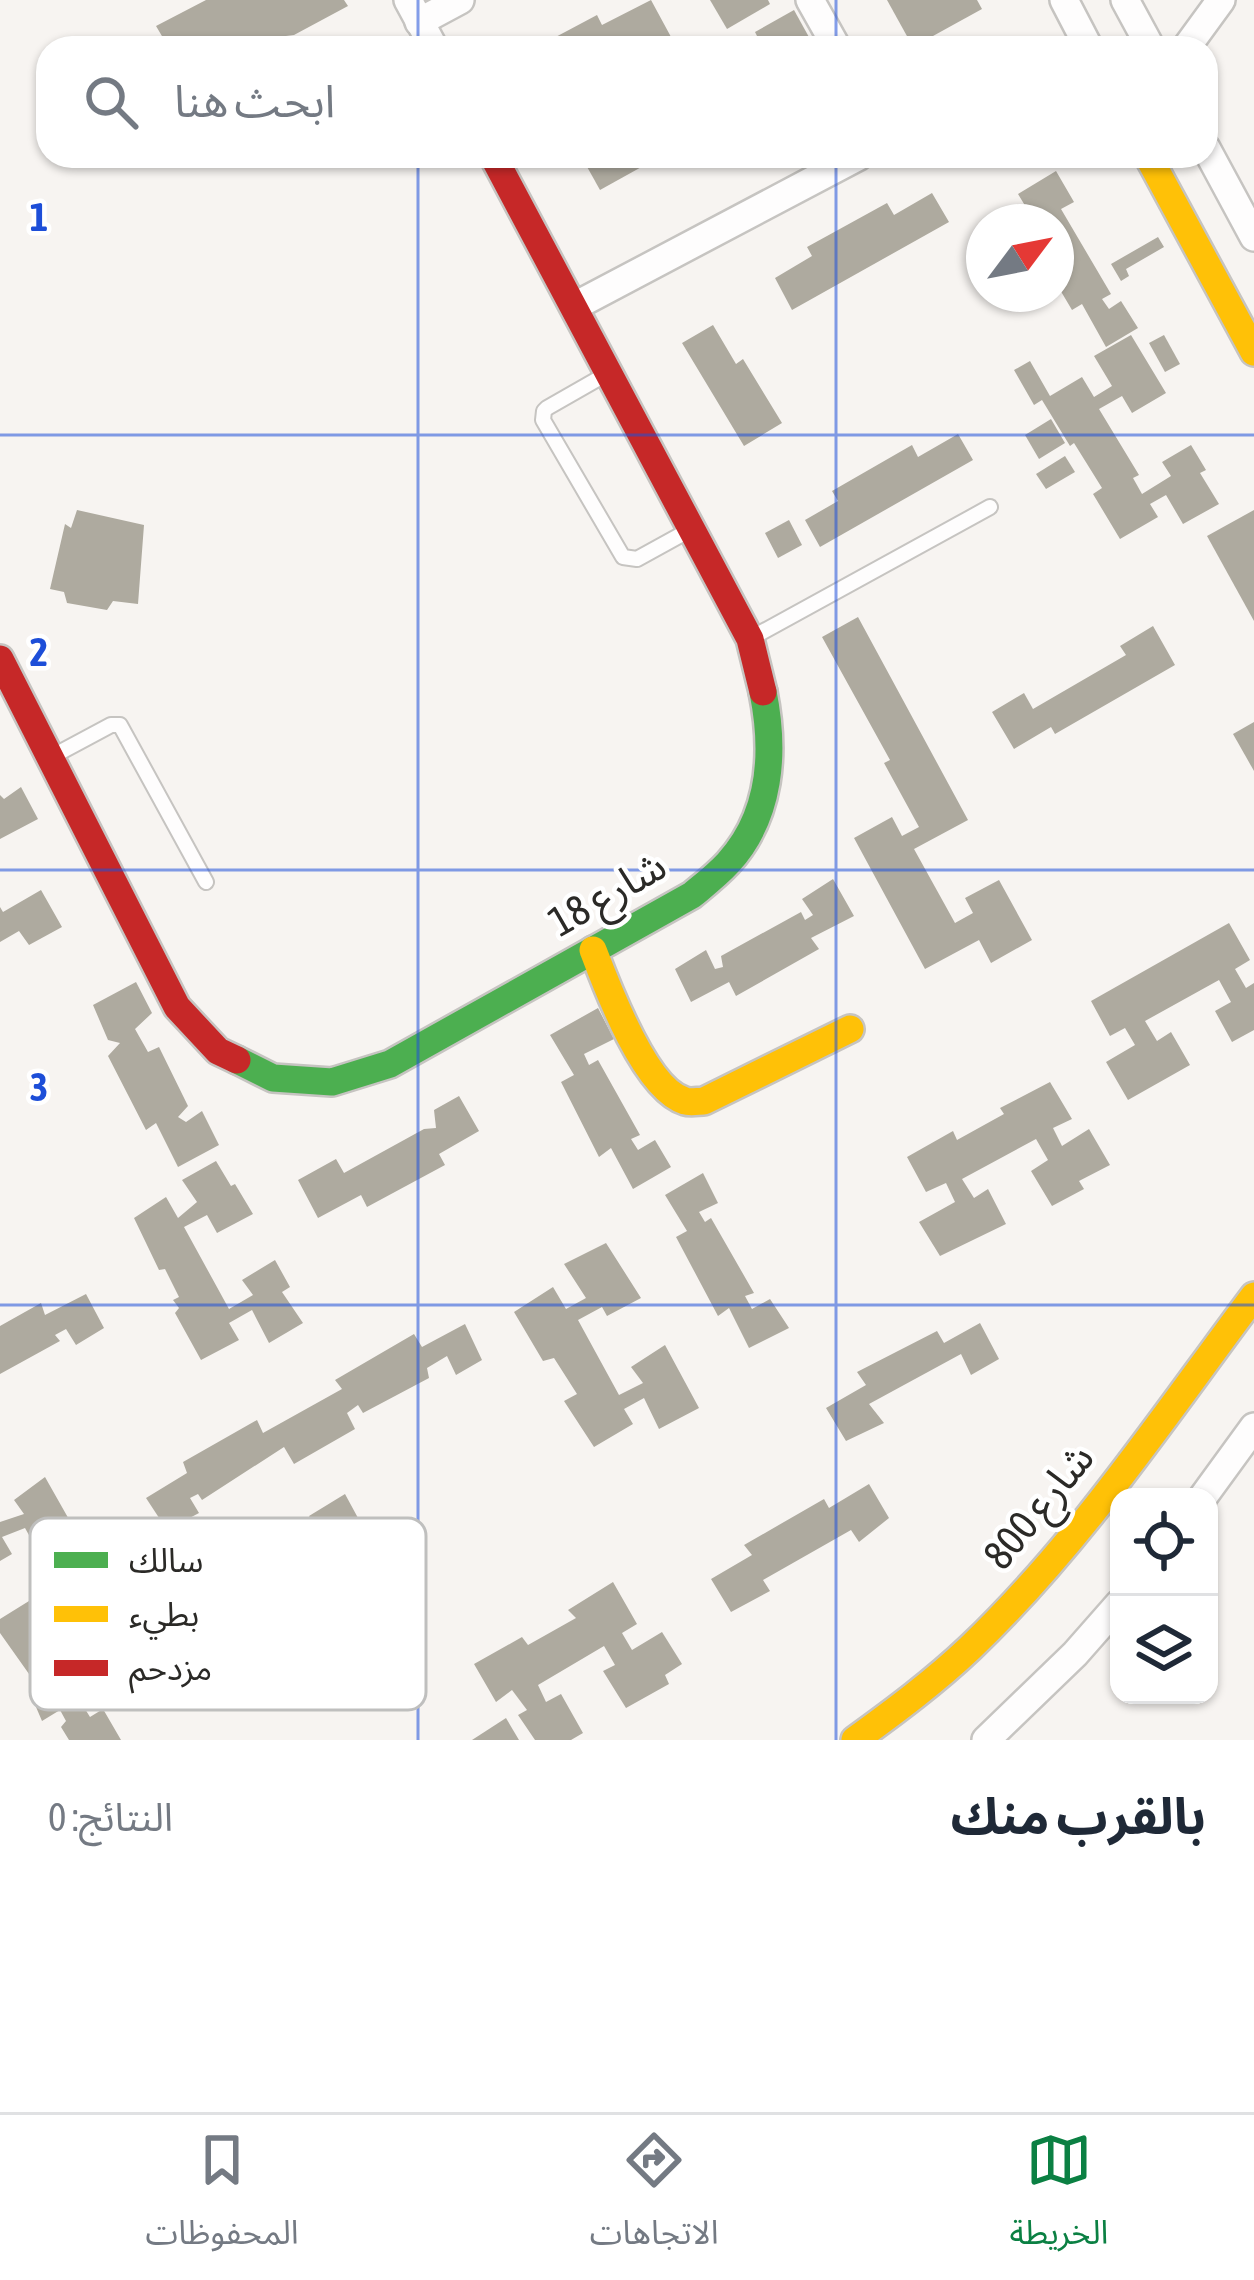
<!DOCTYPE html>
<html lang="ar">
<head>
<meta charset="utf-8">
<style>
  body { margin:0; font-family:"Asap Condensed","Noto Sans Arabic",sans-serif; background:#f2f2f3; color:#1f2937; direction:rtl }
  .controls { position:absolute; right:36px; bottom:36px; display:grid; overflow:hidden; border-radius:24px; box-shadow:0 3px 9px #0004 }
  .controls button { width:108px; height:108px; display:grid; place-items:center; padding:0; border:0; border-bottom:3px solid #e0e1e3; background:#fff; color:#1f2937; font:60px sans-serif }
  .compass { position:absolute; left:966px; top:204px; width:108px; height:108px; border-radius:50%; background:#fff; box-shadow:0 3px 9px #0004; rotate:58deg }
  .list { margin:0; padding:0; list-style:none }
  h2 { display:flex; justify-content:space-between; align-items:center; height:156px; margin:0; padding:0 48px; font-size:51px }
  h2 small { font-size:39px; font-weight:400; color:#747a83 }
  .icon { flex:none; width:66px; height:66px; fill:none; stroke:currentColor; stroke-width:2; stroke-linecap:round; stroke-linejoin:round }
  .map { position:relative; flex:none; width:1254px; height:1740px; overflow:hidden; direction:ltr }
  .search { position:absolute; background:#fff; box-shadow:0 3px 9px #0004; left:36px; right:36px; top:36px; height:132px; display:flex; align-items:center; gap:30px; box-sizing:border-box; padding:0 42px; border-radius:36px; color:#747a83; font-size:45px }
  .sheet { height:372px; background:#fff }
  nav { display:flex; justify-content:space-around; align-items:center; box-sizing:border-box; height:168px; border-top:3px solid #e0e1e3; background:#fff; font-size:33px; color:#747a83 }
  nav a { display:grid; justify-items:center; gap:6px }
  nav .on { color:#0b8043 }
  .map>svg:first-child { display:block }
  .building { fill:#aeaa9f }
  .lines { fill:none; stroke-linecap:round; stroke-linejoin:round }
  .lane-casing { stroke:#c6c4c1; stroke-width:18 }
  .street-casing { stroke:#c6c4c1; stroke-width:32 }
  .fast-casing { stroke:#c6c4c1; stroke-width:32 }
  .slow-casing { stroke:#c6c4c1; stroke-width:32 }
  .jam-casing { stroke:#c6c4c1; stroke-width:32 }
  .lane { stroke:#fefdfd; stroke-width:14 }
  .street { stroke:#fefdfd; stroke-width:27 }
  .fast { stroke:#4caf50; stroke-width:27 }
  .slow { stroke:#ffc107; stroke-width:27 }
  .jam { stroke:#c62828; stroke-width:27 }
  .grid { fill:none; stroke:#1d4ed8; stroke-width:3; stroke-opacity:0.55 }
  .labels { text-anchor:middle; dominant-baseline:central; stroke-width:9; stroke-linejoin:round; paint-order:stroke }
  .street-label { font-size:42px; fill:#2b2a27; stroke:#fff }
  .key { fill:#fff; stroke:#bfbfbe; stroke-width:3 }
  .key-label { font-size:33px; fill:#2b2a27 }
  .grid-label { font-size:39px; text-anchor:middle; font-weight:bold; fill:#1d4ed8; stroke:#fff; stroke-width:9; stroke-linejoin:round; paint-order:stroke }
</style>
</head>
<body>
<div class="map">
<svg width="1254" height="1740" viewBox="0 0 1254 1740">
  <rect width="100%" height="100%" fill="#f7f4f1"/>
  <g class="building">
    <polygon points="206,0 344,0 348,6 294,35 270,38 259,45 260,48 169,48 156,26"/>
    <polygon points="651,0 677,48 535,48 597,15 602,25"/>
    <polygon points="710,0 768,0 770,4 727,29"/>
    <polygon points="887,0 977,0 982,9 913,47"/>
    <polygon points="794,10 815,48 763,48 755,32"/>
    <polygon points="581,156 640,156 645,165 600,190"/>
    <polygon points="1056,171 1074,202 1061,209 1111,294 1102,299 1109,309 1121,301 1138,328 1106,347 1082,304 1072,310 1056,283 1056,222 1035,222 1018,194"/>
    <polygon points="932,193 949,222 792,310 775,278 812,256 807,247 887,203 894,215"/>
    <polygon points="1158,237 1164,247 1126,269 1129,276 1121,281 1111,264"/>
    <polygon points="713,325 736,364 743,359 782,423 744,446 682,343"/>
    <polygon points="1131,335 1166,393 1132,413 1122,396 1099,409 1139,475 1133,478 1142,494 1171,476 1162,462 1191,445 1206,470 1200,473 1219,504 1183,524 1166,495 1150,504 1158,517 1120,539 1093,494 1102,488 1074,443 1070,446 1042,400 1034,405 1014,370 1030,361 1050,396 1082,377 1094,397 1112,386 1094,356"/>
    <polygon points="1164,335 1180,364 1165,372 1149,343"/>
    <polygon points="1051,419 1065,443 1039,459 1025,435"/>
    <polygon points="958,434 973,460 820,547 805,520 838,501 832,491 912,445 918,457"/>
    <polygon points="1065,456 1075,472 1046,489 1036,474"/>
    <polygon points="77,510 144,525 138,604 113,601 107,610 67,603 64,592 50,589 65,524 71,528"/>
    <polygon points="1254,510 1254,621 1207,536"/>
    <polygon points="789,520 802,545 778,558 765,533"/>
    <polygon points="858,617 968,820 914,849 955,923 973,913 965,898 999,880 1032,940 991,963 979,940 925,969 854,838 892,817 902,836 919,827 884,763 890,760 822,637"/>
    <polygon points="1153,626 1175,665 1055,734 1051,727 1014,749 992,712 1024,693 1033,709 1126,655 1120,646"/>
    <polygon points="1254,722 1254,771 1233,734"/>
    <polygon points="21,787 38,819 0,839 0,795 4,799"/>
    <polygon points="833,879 854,916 811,938 819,949 736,996 729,982 691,1002 675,969 706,950 715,969 723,967 721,956 801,912 805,920 813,915 802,899"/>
    <polygon points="41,890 62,927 29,945 19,931 0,942 0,907 3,912"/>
    <polygon points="1229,923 1250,960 1235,969 1246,988 1254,983 1254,1030 1232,1042 1215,1011 1231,1002 1219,980 1145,1021 1157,1041 1171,1032 1190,1065 1128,1100 1106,1062 1135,1045 1125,1028 1110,1036 1091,1001"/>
    <polygon points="136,982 152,1013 135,1029 148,1052 159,1047 188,1106 178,1117 186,1122 202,1111 219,1145 178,1167 156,1123 146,1130 108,1056 120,1043 108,1040 93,1005"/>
    <polygon points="598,1008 614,1039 584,1054 589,1065 598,1060 640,1135 631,1139 638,1150 655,1140 671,1167 633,1189 611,1148 599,1157 561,1082 574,1075 550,1035"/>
    <polygon points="1050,1082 1072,1119 1053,1128 1062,1146 1089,1129 1110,1165 1079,1181 1084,1189 1052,1206 1031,1171 1048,1160 1036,1139 962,1179 974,1198 988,1189 1006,1224 940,1256 919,1222 955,1202 946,1183 926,1192 907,1157 953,1131 957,1140 1004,1114 1000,1108"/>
    <polygon points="459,1096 479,1131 439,1154 445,1165 367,1207 361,1195 318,1218 298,1180 336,1159 344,1173 424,1129 436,1128 434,1110"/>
    <polygon points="216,1161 231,1186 235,1184 253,1214 217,1233 207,1215 184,1227 229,1309 253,1295 242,1280 275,1260 290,1287 282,1292 303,1323 269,1343 252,1310 229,1323 239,1340 201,1360 175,1313 179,1308 173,1300 179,1297 165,1269 159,1270 134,1218 166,1197 178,1218 197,1202 182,1180"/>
    <polygon points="703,1173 718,1203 699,1212 705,1222 711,1218 754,1293 745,1296 752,1309 770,1299 789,1328 749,1348 729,1308 718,1316 676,1237 687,1231 665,1195"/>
    <polygon points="606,1243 641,1298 607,1316 602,1307 578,1320 619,1395 643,1383 631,1367 665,1345 699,1408 659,1429 644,1398 624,1409 633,1424 594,1447 564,1401 577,1394 554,1358 543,1361 514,1312 553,1287 566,1309 586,1298 564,1264"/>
    <polygon points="86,1294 104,1328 76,1345 66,1329 55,1335 60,1341 0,1374 0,1326 41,1303 45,1315"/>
    <polygon points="980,1323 999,1359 971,1375 961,1354 869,1404 884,1423 846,1441 826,1408 866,1385 857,1372 937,1331 944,1343"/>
    <polygon points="465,1324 482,1360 456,1375 447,1356 427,1368 429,1378 363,1413 358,1405 347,1413 355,1429 294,1464 284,1447 202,1500 198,1494 190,1498 199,1513 167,1530 146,1498 187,1473 183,1462 257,1420 263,1433 342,1389 335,1380 414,1334 422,1347"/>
    <polygon points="45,1477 122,1613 85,1636 74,1616 53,1627 73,1661 34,1681 0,1633 0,1619 29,1601 41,1621 69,1607 25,1528 2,1537 12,1554 0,1561 0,1522 24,1514 14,1500"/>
    <polygon points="869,1484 889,1518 859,1542 851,1530 763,1580 770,1591 731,1612 711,1579 752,1555 744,1545 824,1499 829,1508"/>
    <polygon points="345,1494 364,1529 343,1542 347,1550 357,1548 396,1623 386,1630 390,1636 411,1626 424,1657 388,1678 368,1636 357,1641 317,1564 330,1556 309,1516"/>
    <polygon points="613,1582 637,1624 622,1633 632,1650 662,1632 682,1664 665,1675 669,1684 626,1708 603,1671 615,1665 604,1646 538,1685 546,1702 561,1694 583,1733 571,1740 535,1740 518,1715 527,1710 512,1690 496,1702 474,1664 522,1637 528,1645 576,1618 568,1610"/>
    <polygon points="67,1680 90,1717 103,1709 121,1740 69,1740 61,1727 66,1721 60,1710 42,1721 30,1693"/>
    <polygon points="506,1718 519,1740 472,1740"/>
  </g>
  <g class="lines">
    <defs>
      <g id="lane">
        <polyline points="603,376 547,408 544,411 543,420 623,557 637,559 686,532"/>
        <polyline points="755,636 990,507"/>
        <polyline points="55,755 111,725 120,725 206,882"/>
      </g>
      <g id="street">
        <polyline points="408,0 434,48"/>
        <polyline points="810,0 837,48"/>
        <polyline points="1064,0 1089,48"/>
        <polyline points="1125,0 1151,48"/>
        <polyline points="419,22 460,0"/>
        <polyline points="1186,48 1221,0"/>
        <polyline points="1206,148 1254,237"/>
        <polyline points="575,306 859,156"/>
        <polyline points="1203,1497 1254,1427"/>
        <polyline points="986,1740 1075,1654 1119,1604"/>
      </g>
      <path id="fast" d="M237,1060l36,18 59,4 58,-18 302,-169c12,-10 25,-20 36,-32 43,-47 47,-111 35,-171"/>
      <g id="slow">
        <polyline points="1148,156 1254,352"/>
        <path d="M593,950c14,37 52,139 92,151 6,2 13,0 19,0l146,-72"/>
        <path d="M855,1740c40,-29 79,-58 115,-92 109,-104 194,-232 284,-352"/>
      </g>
      <g id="jam">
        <polyline points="493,156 750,639 763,692"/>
        <polyline points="0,659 177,1007 218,1051 237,1060"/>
      </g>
    </defs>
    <use href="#lane" class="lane-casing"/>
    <use href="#street" class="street-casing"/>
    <use href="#fast" class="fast-casing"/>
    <use href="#slow" class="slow-casing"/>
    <use href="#jam" class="jam-casing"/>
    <use href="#lane" class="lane"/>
    <use href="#street" class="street"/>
    <use href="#fast" class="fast"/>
    <use href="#slow" class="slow"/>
    <use href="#jam" class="jam"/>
  </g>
  <path class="grid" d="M418,0v48M836,0v48M418,156v1584M836,156v1584M0,435h1254M0,870h1254M0,1305h1254"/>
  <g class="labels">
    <g class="street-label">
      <text transform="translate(607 893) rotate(-30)">شارع 18</text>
      <text transform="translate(1038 1506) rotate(-51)">شارع 800</text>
    </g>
  </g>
  <rect x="30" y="1518" width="396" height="192" rx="18" class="key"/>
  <rect x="54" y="1552" width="54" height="16" fill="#4caf50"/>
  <rect x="54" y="1606" width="54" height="16" fill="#ffc107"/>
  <rect x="54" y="1660" width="54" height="16" fill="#c62828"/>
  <g class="key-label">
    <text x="129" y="1572">سالك</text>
    <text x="129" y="1626">بطيء</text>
    <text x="129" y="1680">مزدحم</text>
  </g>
  <g class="grid-label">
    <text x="39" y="231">1</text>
    <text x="39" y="666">2</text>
    <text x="39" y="1101">3</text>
  </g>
</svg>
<div class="controls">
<button><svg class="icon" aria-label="locate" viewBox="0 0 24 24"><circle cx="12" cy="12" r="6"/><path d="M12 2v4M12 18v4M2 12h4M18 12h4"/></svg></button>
<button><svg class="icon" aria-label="layers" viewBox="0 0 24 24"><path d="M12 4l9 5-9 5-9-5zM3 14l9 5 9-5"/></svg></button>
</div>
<svg class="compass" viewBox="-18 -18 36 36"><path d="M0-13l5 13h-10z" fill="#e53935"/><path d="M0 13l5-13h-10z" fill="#747a83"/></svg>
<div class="search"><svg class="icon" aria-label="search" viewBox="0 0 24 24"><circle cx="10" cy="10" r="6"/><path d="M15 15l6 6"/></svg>ابحث هنا</div>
</div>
<section class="sheet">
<h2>بالقرب منك<small>النتائج: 0</small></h2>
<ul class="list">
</ul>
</section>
<nav>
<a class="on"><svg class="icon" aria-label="map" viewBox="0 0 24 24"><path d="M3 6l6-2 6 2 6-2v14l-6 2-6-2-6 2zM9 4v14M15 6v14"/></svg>الخريطة</a>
<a><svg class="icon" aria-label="directions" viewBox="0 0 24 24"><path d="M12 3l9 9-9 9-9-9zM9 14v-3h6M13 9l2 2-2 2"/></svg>الاتجاهات</a>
<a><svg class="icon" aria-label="saved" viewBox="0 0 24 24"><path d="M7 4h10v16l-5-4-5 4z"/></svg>المحفوظات</a>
</nav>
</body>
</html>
